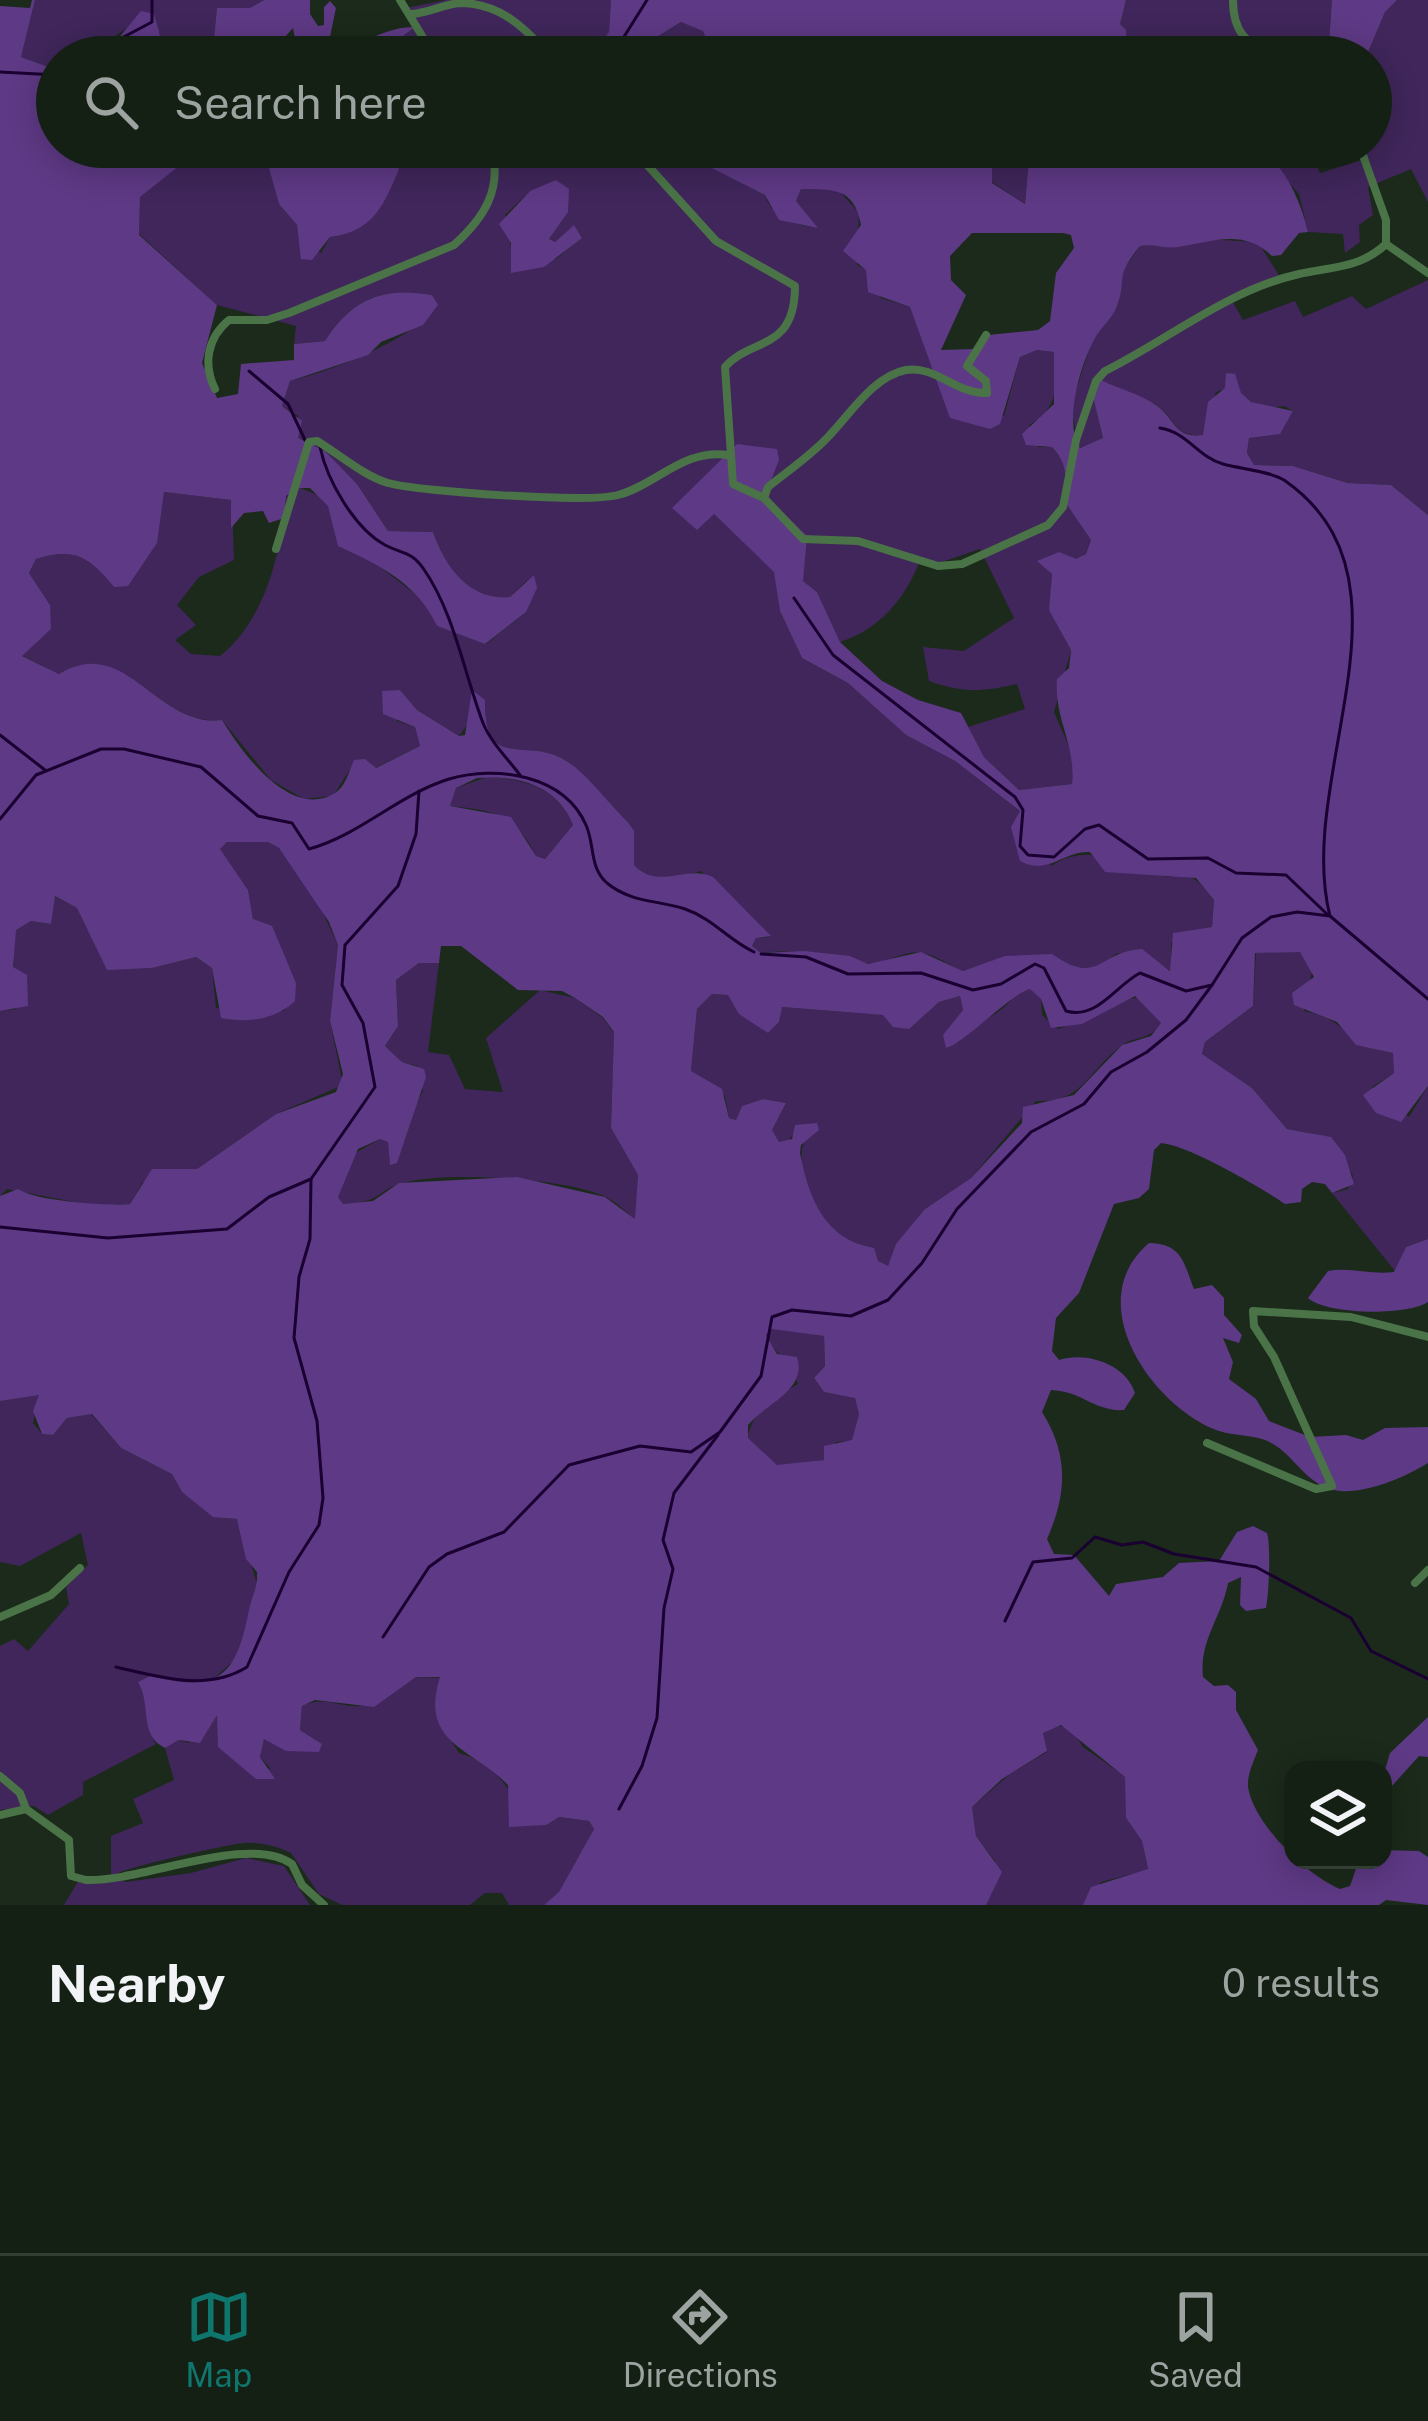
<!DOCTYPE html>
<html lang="en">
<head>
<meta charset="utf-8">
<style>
  body { margin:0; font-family:"Public Sans",sans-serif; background:#212d22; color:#f1f3f6 }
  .controls { position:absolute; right:36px; bottom:36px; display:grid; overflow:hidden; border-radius:24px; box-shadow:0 6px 30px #0003 }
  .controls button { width:108px; height:108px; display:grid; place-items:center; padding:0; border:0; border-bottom:3px solid #333e34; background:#142014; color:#f1f3f6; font:60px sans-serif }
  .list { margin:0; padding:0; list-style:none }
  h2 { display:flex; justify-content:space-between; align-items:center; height:156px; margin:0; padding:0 48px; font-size:51px }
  h2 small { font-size:39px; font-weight:400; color:#9da3a0 }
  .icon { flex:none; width:66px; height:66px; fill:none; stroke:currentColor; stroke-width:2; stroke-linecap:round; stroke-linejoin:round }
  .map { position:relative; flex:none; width:1428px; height:1905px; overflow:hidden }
  .search { position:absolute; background:#142014; box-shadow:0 6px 30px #0003; left:36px; right:36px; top:36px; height:132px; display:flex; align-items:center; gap:30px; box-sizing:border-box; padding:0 42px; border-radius:66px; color:#9da3a0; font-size:45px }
  .sheet { height:348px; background:#142014 }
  nav { display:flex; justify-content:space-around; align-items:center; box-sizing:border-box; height:168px; border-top:3px solid #333e34; background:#142014; font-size:33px; color:#9da3a0 }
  nav a { display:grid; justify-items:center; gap:6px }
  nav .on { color:#0f766e }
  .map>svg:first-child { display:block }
  .green { fill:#40265b; fill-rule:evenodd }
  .forest { fill:#5e3985; fill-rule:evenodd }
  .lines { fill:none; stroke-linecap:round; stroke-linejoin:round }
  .stream { stroke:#1a0031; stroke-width:3 }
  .street { stroke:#4a7447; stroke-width:8 }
</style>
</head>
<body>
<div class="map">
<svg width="1428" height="1905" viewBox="0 0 1428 1905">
  <rect width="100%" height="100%" fill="#1b2a1b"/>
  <g class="green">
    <path d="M35,0h229l-14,8h-33l-5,49h-80l24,-12 4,-10 -6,-20c-30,7 -41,34 -78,33l-3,9h-16v13l-36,-13z"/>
    <polygon points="446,0 611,0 609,33 591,57 375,57 415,27 406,8"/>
    <polygon points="1126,0 1332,0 1328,57 1128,57 1126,30 1120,24"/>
    <polygon points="1397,0 1428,0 1428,202 1411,169 1368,187 1373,215 1359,225 1360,242 1345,253 1343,234 1308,232 1299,194 1264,154 1221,147 1309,147 1320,173 1362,160 1359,147 1371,147 1371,57 1366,57 1385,12"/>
    <polygon points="681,22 703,30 714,57 624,57"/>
    <path d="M244,147h19l16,57 18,21 2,12 22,16 9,-16c43,-6 66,-40 57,-81l-13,-9h310l3,8 78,40c8,23 30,31 52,32l-21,-26 5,-12 35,-2 23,26 -2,52 9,4 15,29 29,9 23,59 71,50 16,-59 17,-7 17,2c4,31 5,57 -25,73l9,22h14c16,17 14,30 11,52l28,41 -5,14 -34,20 -2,36 21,40 -17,62 20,46 -2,26 -53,6 -35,-33 -16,-30 57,-18 -8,-25c-33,8 -56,9 -88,-3l-6,-34 41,4 50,-33 -34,-69 -41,14 -19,-3c-14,38 -41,70 -80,82l-23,-50 -14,-11 -66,-137 -64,65 41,5 61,58 5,39 22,47 46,25 58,52 49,26 66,51 30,54c38,-25 76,-2 117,11 23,-8 32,6 46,23l-2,27 -31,5 -10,11v28l-19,-13 -34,-5 -28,18 -21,-2 -7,-8 -73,2 -26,8c-18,-7 -32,-21 -53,-18 -15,2 -30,13 -46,10 -35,-9 -66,-14 -103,-10l-9,-7 4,-8 13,-1 -68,-66c-24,7 -48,14 -67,-6v-34l-6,-9c-19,-18 -39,-45 -60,-60 -40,-28 -84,13 -83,-62l-26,36 -42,-26 -17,-20 -3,31 18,6 5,19 -45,22 -26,3 -16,25 -29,3 -33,-19 -49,-60c-66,7 -97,-86 -163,-46l-38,-19 29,-50 -21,-32 7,-14c39,-12 53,-2 78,28 44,-25 40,-49 50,-95l68,8 2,60 -35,17 -22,28 19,20 -21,15 16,14 29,2c46,-37 61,-104 66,-159l12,-10 24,10 54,67 51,39 10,23 49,18 40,-32 1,-32 -17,17c-40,4 -65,-30 -77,-65l-45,-1 -31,-47 -32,-33 -27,-13v-22l-16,-10 8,-25c39,-9 125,-42 147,-76l-5,-10c-52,-8 -80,4 -107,46l-31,3 2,-18 -79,-21 -78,-71 1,-38c20,-12 34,-33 56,-43 16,-8 33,2 48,-6zM548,187l20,24 -19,28 6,3 18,-16 9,11 -26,22 -44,-6 -7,-38 25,-24z"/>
    <polygon points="992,147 1030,147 1025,204 992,182"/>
    <path d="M1205,239l53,3 22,35 -50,20 13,23 52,-19 8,16 49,-21 14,13 62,-29v235l-37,-30 -42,-2 -56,-17 -39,-1 -7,-12 2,-15 31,-5 13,-22 -9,-5 -19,3 -40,-20 -9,3 -13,43c-30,3 -27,-18 -48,-31 -14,-8 -32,-10 -47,-21l-16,10 11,46 -24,9 -8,-42 21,-65 26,-37v-27l22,-31z"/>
    <path d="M487,777c38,2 70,10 86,48l-28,34 -9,-3c-20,-41 -42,-46 -87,-50l7,-18z"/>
    <polygon points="227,842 268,842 279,848 313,892 338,945 330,1021 343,1085 276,1114 197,1169 143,1182 130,1204 90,1205 7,1189 0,1196 0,1011 16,1009 12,940 15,930 31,921 50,924 54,896 77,908 108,969 152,968 196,957 212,968 216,1008 284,1011 296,983 279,945 253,919 248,890 219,849"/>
    <path d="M1278,949l22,3 12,19 -8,40c43,8 44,34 89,42l4,7 -3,13 -22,14 37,30 19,-31v153l-22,8 -11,24 -63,-78 16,-4 5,-13c-19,-39 -22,-40 -66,-47l-35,-41 -50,-33 3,-13 48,-36 3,-53z"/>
    <path d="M419,963h20l-11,89 21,3 16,34 38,3 -17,-54 54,-48 35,8 28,20 11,15 -3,95 27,47 -2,46c-9,-9 -19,-18 -30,-24 -39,-19 -160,-26 -203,-14 -27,7 -20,20 -61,21l-4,-7 14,-42 28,-16 8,2 2,23c18,-15 19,-51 33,-73l-6,-25 -15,-4 -17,-16 13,-20 -2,-46z"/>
    <path d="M1031,988l10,11 1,16 16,14c25,-7 59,-37 84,-30l19,24c-11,18 -25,12 -40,23 -33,25 -38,57 -85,55l-65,77 -46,31 -37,57 -6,1c-13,-18 -21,-17 -39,-26 -24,-12 -53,-79 -37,-102l-11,-7 -9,12 -7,-1 -7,-13 14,-27 -23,-4 -21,7 -6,14 -7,-2 -4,-22 -34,-25 6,-62 15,-15 16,1 40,38 11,-11 2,-15 103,8 24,14 31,-27 21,-6 3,14 -14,20 10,12c16,-22 44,-26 57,-49z"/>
    <path d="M771,1328l53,8 1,30 -11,12 10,14 31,5 4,17 -7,27 -16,1 -12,18 -47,6 -29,-28c1,-23 30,-43 50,-54 -11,-33 -20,-23 -32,-49z"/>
    <path d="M40,1394l-7,29 9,11 11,1 14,-17 24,-4 30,34 51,26 10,18 42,26 13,1 21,68 -17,67 -30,27 -72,2c12,20 4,42 17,61l-73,38v13l-35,20 -14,-9 -34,4v-164l14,-7 14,12 41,-47 -3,-17 22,-22 -7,-32 -61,33 -20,-4v-161z"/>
    <path d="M416,1677l25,1c-13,28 2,50 18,75 39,11 51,38 69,71l30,-7 31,4 5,8 -35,64 -15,12h-35l-7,-12h-17l-15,12h-128l-23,-11 -28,-41c-14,-7 -31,-11 -47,-10 -19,2 -123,25 -132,33l14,6 65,-9 55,-15 38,8 26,39h-246l16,-27 31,-2v-40l32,-13 -10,-24 41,-19 -9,-32 14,-8 10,3 29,-29 1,33 24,18 28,4 -11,-12 4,-18 58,5 -22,-14 2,-24c20,-9 30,-2 50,0 23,2 46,-17 64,-29z"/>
    <polygon points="1052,1725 1071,1728 1083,1747 1126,1777 1126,1818 1142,1841 1148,1870 1101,1882 1083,1905 986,1905 995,1861 976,1836 972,1807 1010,1774 1047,1752 1043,1733"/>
  </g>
  <g class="forest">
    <path d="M32,0h3l-14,57 36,13v77h187l-7,5 -38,-2 -59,47 -1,38 78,70 -15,58 15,35 21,-4 3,-30 53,-4v-16l31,-3c26,-41 56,-55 107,-46l6,10 -15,20 -42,17 -13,13 -78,26 -8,25 20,15 -4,17 27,13 32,33 31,47 45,1c12,35 37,69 77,65l24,-22 3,13 -11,24 -41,32 -48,-18c-19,-42 -59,-62 -99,-80l-10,-40 -18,-18h-12l-12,8 -2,22 -15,5 -6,-12 -19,2 -13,15v-28l-67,-8 -7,51 -29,43 -14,1c-25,-30 -39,-40 -78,-28l-7,14 21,32 1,24 -29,27 37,18c67,-41 97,54 163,46 19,31 68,101 113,73 11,-7 14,-22 19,-33l11,-1 11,9 44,-22 -5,-19 -32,-13 -1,-23 18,-1 17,20 42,26 6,-1 7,-45 13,10c-1,75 43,34 83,62 21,14 41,42 60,60l6,9v34c25,26 52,-1 79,12l58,59 -15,2 -4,8 9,7 43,-2 46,5 18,8 53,-12 42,19 42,-15 47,-2c47,33 45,-2 90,-5l28,22 3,-38 39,-6 2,-27 -18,-22 -91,-6 -15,-20c-28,-1 -42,24 -70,9l-9,-34 9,-16 -65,-50 -49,-26 -58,-52 -46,-25 -22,-47 -6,-39 -60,-58 -17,16 -25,-22 65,-64 40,5 2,11 -14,35 42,41 -4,45 14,11 23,50 42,39 36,19 43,13 23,44 35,33 53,-6c4,-41 -18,-64 -15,-105l12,-11 2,-18 -22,-40 3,-36 -15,-13 22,-9 17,7 10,-5 5,-14 -28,-41c3,-22 5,-35 -11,-52l-26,-2 -4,-11 32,-30v-52l-17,-2 -17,7 -20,67 -10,5 -40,-11 -40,-111 -42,-15 -2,-22 -23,-19 18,-26c-7,-40 -31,-35 -60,-36l-5,12 22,27 -39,-8 -14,-25 -79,-40 -2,-8h308v36l33,21 5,-57c43,0 205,-8 233,7 24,12 40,55 45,78l-9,1 -18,22 -9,1c-29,-28 -59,-14 -94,-9 -13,2 -24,-4 -38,-1 -27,33 -12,30 -23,60 -5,13 -16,21 -22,32 -14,25 -32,84 -15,110l23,-10 -11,-45 9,-13c16,8 41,15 55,25 19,13 18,34 47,30l5,-33 17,-14 1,-15 9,1 6,19 10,9 42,9 -13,23 -31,4 -2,15 7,12 39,1 55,17 43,2 37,30v571l-27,36 -25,-9 -13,-18 31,-22 -1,-20 -37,-8 -19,-23 -43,-17 -2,-12 22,-16 -14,-25 -45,1 -2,53 -48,36 -3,12 50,34 35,41 44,8 14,18 9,29 -22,9 -7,-9 -13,-2 -10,7 -1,13 -16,2c-23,-16 -97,-59 -124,-61l-7,7 -5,39 -10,9 -25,6 -35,89 -23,25 -4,33 7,9c27,-9 67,4 76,33l-11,17c-29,2 -42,-19 -73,-20l-9,22c27,43 25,82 5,127l7,15 20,1 35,41 7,-12 47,-7 16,-14 40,-2 18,-29 16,-6 14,7c4,11 2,62 -1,75l-20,3 -6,-6 1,-28 -13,6c-6,34 -29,57 -25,94l11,9 14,-1 8,7v18l22,40c-4,10 -11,25 -10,37 6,38 60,89 92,102l10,-3 9,-26h24v-10l36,1 9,6v48l-42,-5 -7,5h-296l8,-18 57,-18 -6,-28 -16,-23 -1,-41 -64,-52 -18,8 4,18 -45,28 -30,28 4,29 26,36 -16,33h-442l15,-13 35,-63 -5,-8 -30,-4 -13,8 -37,2 -1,-42c-37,-38 -89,-41 -68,-108h-24l-42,30 -59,-7 -13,6 -2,24 22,14 -3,8 -33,-1 -22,-12 -4,18 15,22h-19l-38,-32 -1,-32 -17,28 -21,-3 -14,8c-27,-13 -13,-43 -27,-66l12,-6c69,17 86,1 99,-66 3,-14 9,-23 8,-38l-11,-13 -9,-40 -24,-2 -31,-25 -10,-18 -51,-26 -29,-34 -25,4 -14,17 -11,-1 -9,-23 6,-16 -39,6v-205l18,-7c17,12 89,17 112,15l22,-35h45l79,-55 60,-22 7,-18 -13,-53 8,-76 -9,-23 -50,-74 -11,-6h-41l-7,7 28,41 5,29 19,7 24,57 -1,18c-20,19 -47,22 -74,17l-9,-50 -16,-11 -44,11 -45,2 -30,-62 -22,-12 -4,28 -20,-3 -15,9 -3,37 14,8 1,31 -28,5v-1005l30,2zM972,233h91l8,2 3,13 -18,25 -6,48 -12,9 -50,5 -14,14 -33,1 25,-55 -15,-15 -1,-24zM477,778c41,-3 80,7 96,47l-28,34 -9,-3 -25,-39 -61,-11 6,-18zM441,946h20l57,44 44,1 13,7 28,19 11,15 -3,96 27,47 -3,44 -30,-22 -88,-20 -118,6 -26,18 -30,3 -5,-7 20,-48 22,-10 8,3 2,23 7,-2 29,-86 -2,-8 -22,-7 -17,-16 13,-20 -2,-46 23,-17h20zM1030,989l11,10 10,29 31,-4 53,-28 26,27 -10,13 -29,9 -48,50 -51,12 -1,16 -51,55 -46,31 -29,35 -8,22 -10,-5 -4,-13c-49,-8 -65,-49 -74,-95l1,-8 18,-15 -2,-7 -22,2 -3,14 -13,3 -7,-12 14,-27 -23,-4 -21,7 -6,14 -7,-2 -7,-29 -31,-18 6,-62 15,-15 16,1 11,19 29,19 11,-11 3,-15 101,8 10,12 16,2 30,-27 21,-6 3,14 -20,25 3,13c19,-5 63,-53 84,-59zM772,1329l52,7 1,30 -11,12 10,14 31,6 4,16 -7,26 -28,6v14l-47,5 -29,-27v-13c20,-23 59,-35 49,-68l-20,-3 -11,-19z"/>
    <path d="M264,0h46v14l8,12 6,-1v-18l6,-6 6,7 -6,29 8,12c23,-2 44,-22 77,-22l-40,30h-88l9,-13 -3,-16 -26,29h-55l5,-49h33z"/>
    <polygon points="611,0 1126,0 1120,24 1126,30 1128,57 714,57 703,31 681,22 624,57 591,57 609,32"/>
    <polygon points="1332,0 1397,0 1385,12 1366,57 1359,52 1353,57 1328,57"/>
    <polygon points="141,11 154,14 160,35 156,45 132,57 73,57 75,48 117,40"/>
    <path d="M263,147h111l25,22c-15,36 -26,63 -69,68l-18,23 -11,-1 -4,-34 -18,-21z"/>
    <polygon points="556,180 569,189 568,212 549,239 555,242 574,225 582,238 544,267 511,273 511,243 499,224 530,191"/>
    <path d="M1428,1239v63c-21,14 -101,13 -120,-4l20,-27c22,-4 42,4 66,1l12,-25z"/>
    <path d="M1149,1243c33,1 34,18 45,46l18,-4 12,13v17l18,20 -3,8 -16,-5 10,24 -4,17 27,20 13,22 41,16 36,-2 17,5 22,-12 43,-1v36c-23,14 -59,30 -88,28 -36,-4 -45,-39 -75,-51 -17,-6 -37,-4 -54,-12 -64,-29 -129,-128 -62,-185z"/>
    <polygon points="1428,1717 1428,1757 1419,1756 1391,1787 1383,1777 1390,1753"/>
  </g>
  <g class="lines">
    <g class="stream">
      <polyline points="617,48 647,0"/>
      <polyline points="86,57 152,22 152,0"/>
      <polyline points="0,72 57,75"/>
      <polyline points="249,371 288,404 305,440"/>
      <path d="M1160,428c27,4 38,29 63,36 18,5 46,7 61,16 144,100 10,296 46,436"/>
      <path d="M320,447c7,33 34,81 65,98 17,9 26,6 38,23 31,44 41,105 60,155 7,18 25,36 37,52"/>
      <polyline points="794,598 833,655 1015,797 1023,810 1020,846 1028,855 1054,857 1085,829 1099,825 1148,859 1208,858 1236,873 1286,875 1328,915"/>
      <polyline points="0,735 45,770"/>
      <path d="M0,819l36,-44 65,-26h23l77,18 57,49 34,7 17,26c51,-14 89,-54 140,-70 48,-14 115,-4 137,46 9,20 3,42 21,58 24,20 51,17 78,26 29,10 43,31 69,43"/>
      <path d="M761,954l45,3 42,17 73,-1 52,17 28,-6 34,-20 9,4 22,43c31,9 49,-25 74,-38l46,18 26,-6 30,-47 29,-21 26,-5 33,4 98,83"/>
      <polyline points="0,1227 108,1238 227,1229 269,1197 311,1179"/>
      <polyline points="1005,1621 1033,1562 1072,1558 1095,1537 1122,1545 1143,1542 1174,1554 1256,1567 1351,1618 1371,1651 1428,1679"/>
      <polyline points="383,1637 429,1567 447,1554 504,1532 569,1465 640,1446 691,1452 720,1432 761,1376 772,1317 792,1310 851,1316 888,1300 922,1263 957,1209 1031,1132 1084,1104 1111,1072 1147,1052 1186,1020 1212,985"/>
      <path d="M116,1667c43,10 91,25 131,0l42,-95 30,-47 4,-27 -6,-77 -23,-83 5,-61 11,-38 1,-60 64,-92 -12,-64 -21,-38 3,-40 53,-59 18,-52 3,-43"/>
      <polyline points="619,1809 642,1766 657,1718 664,1608 673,1569 663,1540 674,1493 718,1435"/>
    </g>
    <g class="street">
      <polyline points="400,0 435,57"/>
      <path d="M1233,0c0,33 13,42 41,57"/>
      <path d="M412,14c16,-1 33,-10 48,-11 41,0 66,26 91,54"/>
      <polyline points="1371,91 1383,82"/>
      <path d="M631,147l85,94 79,45c0,66 -44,51 -70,81l8,117 31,14 39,41 55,2 80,25 24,-2 86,-39 15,-18 13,-67 20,-59 9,-10c64,-32 123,-81 194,-97 32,-7 62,-6 87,-30"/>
      <polyline points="1360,147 1386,220 1386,244"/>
      <polyline points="1386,244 1428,273"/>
      <path d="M215,389c-12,-24 -8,-51 14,-69h38l22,-7 165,-68c31,-28 49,-57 37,-98"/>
      <path d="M764,498l4,-11c20,-16 42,-31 59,-49 22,-22 46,-62 79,-68 29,-5 52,25 81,23l-1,-12 -19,-15 19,-31"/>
      <path d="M276,549l33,-107 8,-1c22,13 47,35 71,42 33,9 199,20 230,12 38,-10 66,-47 110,-40"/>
      <polyline points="1207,1443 1316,1489 1332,1486 1274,1357 1254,1326 1253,1311 1351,1317 1428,1337"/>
      <polyline points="1415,1583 1428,1570"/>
      <polyline points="0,1617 51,1595 80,1568"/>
      <polyline points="0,1776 20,1793 26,1809"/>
      <path d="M0,1815l26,-6 43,31 2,36 15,4c57,2 162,-47 206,-16l10,21 22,20"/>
    </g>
  </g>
</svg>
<div class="controls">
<button><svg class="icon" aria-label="layers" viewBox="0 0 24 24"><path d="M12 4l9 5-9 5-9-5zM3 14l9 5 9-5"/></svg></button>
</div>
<div class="search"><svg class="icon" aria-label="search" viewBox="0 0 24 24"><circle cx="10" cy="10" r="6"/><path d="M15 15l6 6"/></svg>Search here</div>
</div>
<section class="sheet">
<h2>Nearby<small>0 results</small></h2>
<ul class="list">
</ul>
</section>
<nav>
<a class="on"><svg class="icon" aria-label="map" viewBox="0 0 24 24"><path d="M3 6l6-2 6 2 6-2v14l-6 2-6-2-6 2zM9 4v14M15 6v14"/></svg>Map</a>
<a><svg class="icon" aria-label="directions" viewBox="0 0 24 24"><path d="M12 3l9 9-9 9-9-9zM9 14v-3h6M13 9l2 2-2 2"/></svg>Directions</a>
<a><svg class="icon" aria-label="saved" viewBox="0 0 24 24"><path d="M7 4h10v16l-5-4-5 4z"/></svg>Saved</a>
</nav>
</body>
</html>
